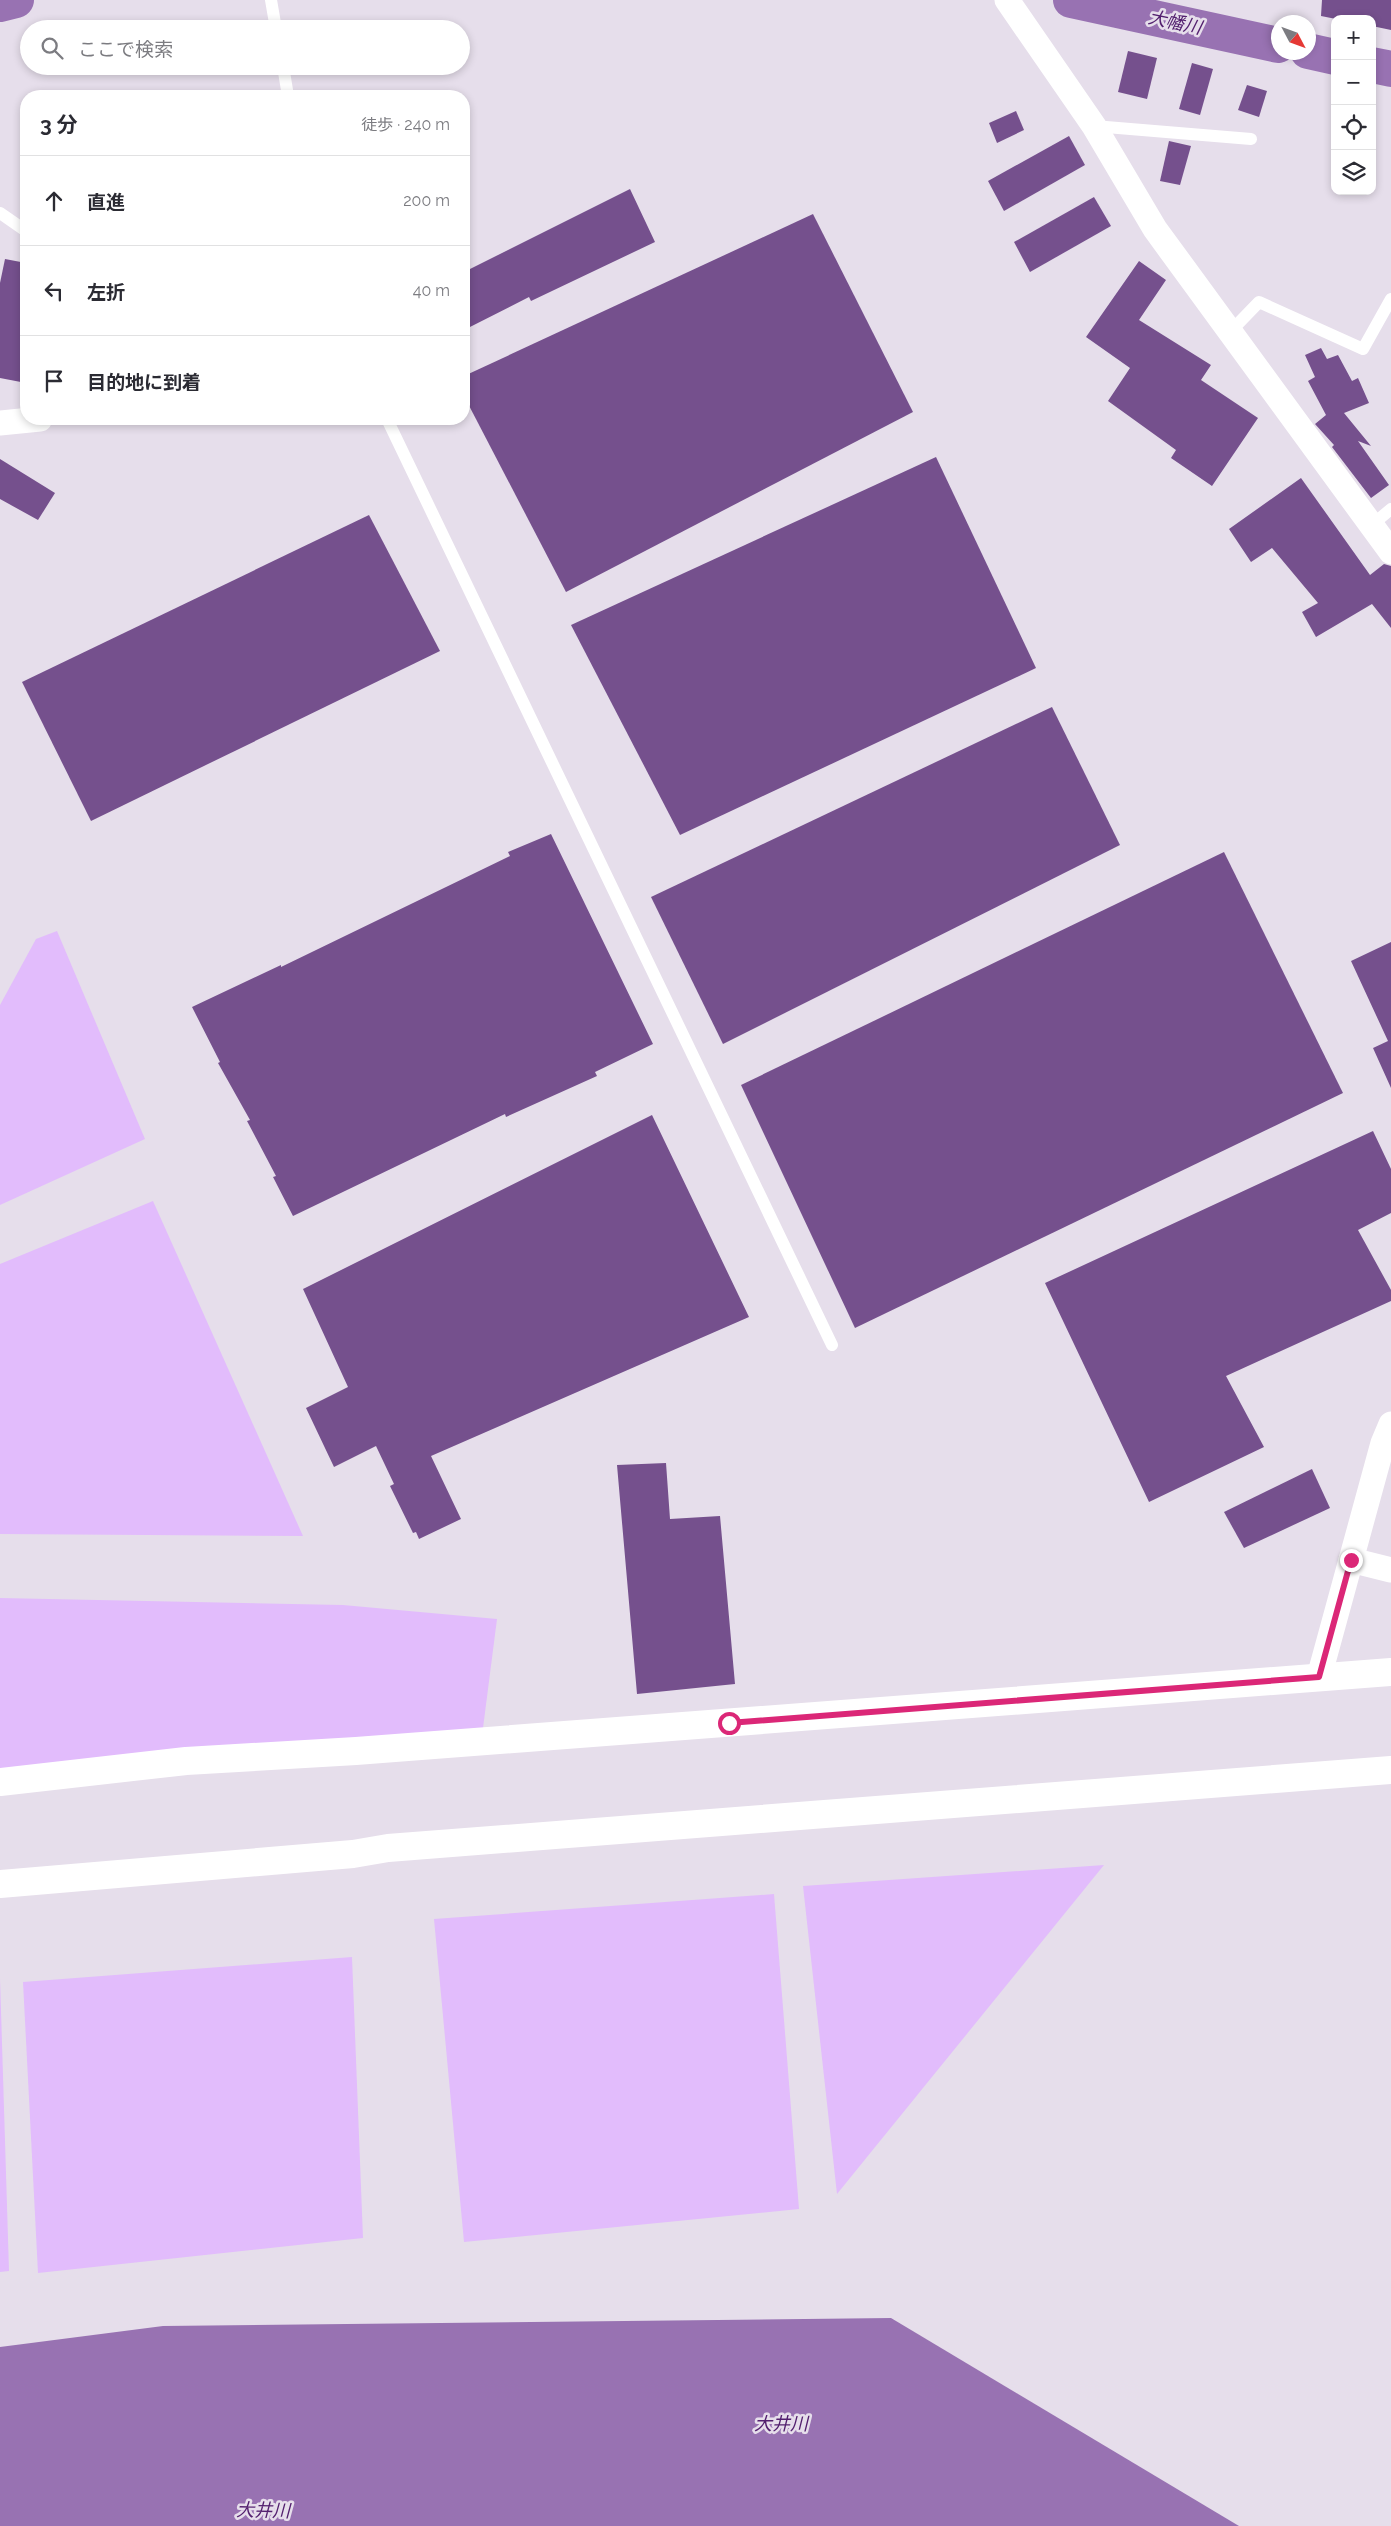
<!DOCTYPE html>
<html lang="ja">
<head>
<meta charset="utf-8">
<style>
  body { margin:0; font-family:Raleway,"Noto Sans JP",sans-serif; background:#f2f2f3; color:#2b2b33 }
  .controls { position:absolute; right:15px; top:15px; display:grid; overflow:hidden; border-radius:10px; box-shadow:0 2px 8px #0003 }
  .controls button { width:45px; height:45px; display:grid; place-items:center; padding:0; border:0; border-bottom:1px solid #e1e1e2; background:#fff; color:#2b2b33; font:25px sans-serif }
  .compass { position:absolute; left:1271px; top:15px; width:45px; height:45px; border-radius:50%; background:#fff; box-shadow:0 2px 8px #0003; rotate:131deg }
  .stop { position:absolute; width:15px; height:15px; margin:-11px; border:4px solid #db2777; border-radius:50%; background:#fff }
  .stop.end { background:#db2777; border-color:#fff; box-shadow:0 1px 5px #0008 }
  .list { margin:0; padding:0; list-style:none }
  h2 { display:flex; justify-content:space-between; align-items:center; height:65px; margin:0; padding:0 20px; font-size:21px }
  h2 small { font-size:16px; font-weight:400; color:#7c7c81 }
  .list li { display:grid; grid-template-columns:32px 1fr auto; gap:15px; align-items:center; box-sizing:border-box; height:90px; padding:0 20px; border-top:1px solid #e1e1e2 }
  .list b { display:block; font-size:19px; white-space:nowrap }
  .list em { font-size:16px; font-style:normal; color:#7c7c81 }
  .icon { flex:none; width:28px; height:28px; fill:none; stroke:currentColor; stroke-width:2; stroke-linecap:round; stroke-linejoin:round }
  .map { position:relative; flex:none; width:1391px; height:2526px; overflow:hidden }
  .search { position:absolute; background:#fff; box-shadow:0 2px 8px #0003; left:20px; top:20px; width:450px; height:55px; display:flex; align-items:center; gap:12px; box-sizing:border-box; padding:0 18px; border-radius:28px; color:#7c7c81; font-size:19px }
  .panel { position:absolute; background:#fff; box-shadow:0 2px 8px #0003; left:20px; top:90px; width:450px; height:335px; border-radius:20px }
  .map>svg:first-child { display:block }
  .green { fill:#e2bcfc }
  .water { fill:#9872b2 }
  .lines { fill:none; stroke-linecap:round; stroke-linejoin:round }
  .river { stroke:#9872b2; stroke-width:36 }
  .building { fill:#75508d }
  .lane { stroke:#fff; stroke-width:12 }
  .street { stroke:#fff; stroke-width:25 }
  .secondary { stroke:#fff; stroke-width:28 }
  .route { stroke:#db2777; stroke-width:6 }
  .labels { text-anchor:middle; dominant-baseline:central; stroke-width:5; stroke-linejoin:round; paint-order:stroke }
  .water-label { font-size:18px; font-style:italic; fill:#53206f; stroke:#e6deeb }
</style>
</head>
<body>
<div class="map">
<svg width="1391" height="2526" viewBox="0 0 1391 2526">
  <rect width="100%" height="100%" fill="#e6deeb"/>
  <g class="green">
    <polygon points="57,931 145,1139 0,1205 0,1005 36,939"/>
    <polygon points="153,1201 303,1536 0,1534 0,1264"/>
    <polygon points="0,1598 343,1605 497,1619 483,1728 0,1770"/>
    <polygon points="1104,1865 837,2194 803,1886"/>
    <polygon points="774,1894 799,2209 464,2242 434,1919"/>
    <polygon points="352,1957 363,2238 38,2273 23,1982"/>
    <polygon points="0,1978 9,2271 0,2272"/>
  </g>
  <polygon class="water" points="891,2318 1239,2526 0,2526 0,2347 163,2326"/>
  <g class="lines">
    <g class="river">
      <polyline points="1071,0 1278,45"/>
      <polyline points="0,4 16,0"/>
      <polyline points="1308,51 1335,57"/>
      <polyline points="1372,65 1391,69"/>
    </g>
  </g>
  <g class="building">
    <polygon points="1322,0 1391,0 1391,30 1372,26 1372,19 1336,19 1321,16"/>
    <polygon points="1128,51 1157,58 1147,99 1118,92"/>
    <polygon points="1192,63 1213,69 1200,115 1179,109"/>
    <polygon points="1247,85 1267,91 1259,117 1238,110"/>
    <polygon points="1016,111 1024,130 997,143 989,123"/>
    <polygon points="1069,136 1085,165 1004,211 988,181"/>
    <polygon points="1169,141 1191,146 1180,185 1160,181"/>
    <polygon points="630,189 655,242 531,301 529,297 464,330 464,272"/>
    <polygon points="1094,197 1111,226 1030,272 1014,242"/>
    <polygon points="813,214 913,412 566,592 464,396 464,376"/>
    <polygon points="5,259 26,263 26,383 0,378 0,283"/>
    <polygon points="1139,261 1166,280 1139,320 1211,365 1201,380 1258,418 1212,486 1171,458 1176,450 1108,401 1130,368 1086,337"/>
    <polygon points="1321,348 1327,359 1338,355 1352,381 1358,378 1369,403 1344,413 1371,446 1358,441 1389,485 1371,498 1332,447 1334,445 1315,424 1326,415 1308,381 1315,377 1305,355"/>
    <polygon points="936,457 1036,668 680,835 571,625"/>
    <polygon points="0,459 55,493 38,520 0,499"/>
    <polygon points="1301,478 1370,575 1384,564 1391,566 1391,628 1372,604 1316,637 1302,612 1318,603 1272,548 1251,562 1229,529"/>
    <polygon points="369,515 440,651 91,821 22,682"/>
    <polygon points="1052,707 1120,845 723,1044 651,897"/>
    <polygon points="551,834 653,1044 595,1072 597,1076 506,1117 505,1114 293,1216 273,1177 276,1176 247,1121 250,1120 218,1063 220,1062 192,1007 281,965 281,967 510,856 508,852"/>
    <polygon points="1224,852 1343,1093 855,1328 741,1085"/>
    <polygon points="1391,942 1391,1088 1373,1048 1388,1041 1351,961"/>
    <polygon points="652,1115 749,1317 431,1456 461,1519 419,1539 416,1532 413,1533 390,1486 394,1484 376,1446 334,1467 306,1408 348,1387 303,1289"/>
    <polygon points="1373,1131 1391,1169 1391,1213 1358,1230 1391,1290 1391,1301 1226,1376 1264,1447 1149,1502 1045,1283"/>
    <polygon points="666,1463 670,1519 720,1516 735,1684 637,1694 617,1465"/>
    <polygon points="1312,1469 1330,1508 1244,1548 1224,1512"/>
  </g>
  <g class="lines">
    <g class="lane">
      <polyline points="271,0 276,29"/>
      <polyline points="283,66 288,96"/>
      <polyline points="1094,126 1251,139"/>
      <polyline points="0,213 26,231"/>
      <polyline points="1230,332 1259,302 1363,349 1391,299"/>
      <polyline points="387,419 832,1345"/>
      <polyline points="1372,525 1391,509"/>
    </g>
    <g class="street">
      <polyline points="1007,0 1094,126 1155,229 1391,552"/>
      <polyline points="0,423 40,419"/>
      <polyline points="1351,1560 1391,1570"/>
      <polyline points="1319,1677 1383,1443 1391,1424"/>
    </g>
    <g class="secondary">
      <polyline points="0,1782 186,1761 356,1751 1391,1672"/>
      <polyline points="0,1884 353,1854 388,1848 1391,1770"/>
    </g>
  </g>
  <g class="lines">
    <polyline class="route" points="729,1723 1319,1677 1351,1560"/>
  </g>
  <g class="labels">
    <g class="water-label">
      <text transform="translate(1175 22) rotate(12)">大幡川</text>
      <text x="781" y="2423">大井川</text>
      <text transform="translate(263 2510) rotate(1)">大井川</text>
    </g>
  </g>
</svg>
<div class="controls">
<button>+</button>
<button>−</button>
<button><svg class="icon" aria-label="locate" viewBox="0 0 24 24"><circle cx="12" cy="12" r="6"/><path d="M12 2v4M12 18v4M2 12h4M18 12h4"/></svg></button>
<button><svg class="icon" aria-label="layers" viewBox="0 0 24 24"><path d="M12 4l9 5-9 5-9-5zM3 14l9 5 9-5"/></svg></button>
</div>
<svg class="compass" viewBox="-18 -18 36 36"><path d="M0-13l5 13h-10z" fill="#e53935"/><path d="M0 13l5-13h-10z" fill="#7c7c81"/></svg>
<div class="stop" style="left:729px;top:1723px"></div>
<div class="stop end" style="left:1351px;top:1560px"></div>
<div class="search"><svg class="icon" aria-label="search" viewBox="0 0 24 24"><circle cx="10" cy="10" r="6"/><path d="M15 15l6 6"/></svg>ここで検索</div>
<section class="panel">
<h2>3 分<small>徒歩 · 240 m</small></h2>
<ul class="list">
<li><svg class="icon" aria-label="ahead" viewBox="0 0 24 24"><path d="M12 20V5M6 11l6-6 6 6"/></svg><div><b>直進</b></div><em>200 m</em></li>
<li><svg class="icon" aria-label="left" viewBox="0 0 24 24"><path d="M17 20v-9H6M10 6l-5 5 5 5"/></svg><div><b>左折</b></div><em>40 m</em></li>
<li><svg class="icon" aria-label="arrive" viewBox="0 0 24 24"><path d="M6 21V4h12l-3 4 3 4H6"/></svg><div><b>目的地に到着</b></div></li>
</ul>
</section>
</div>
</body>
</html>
